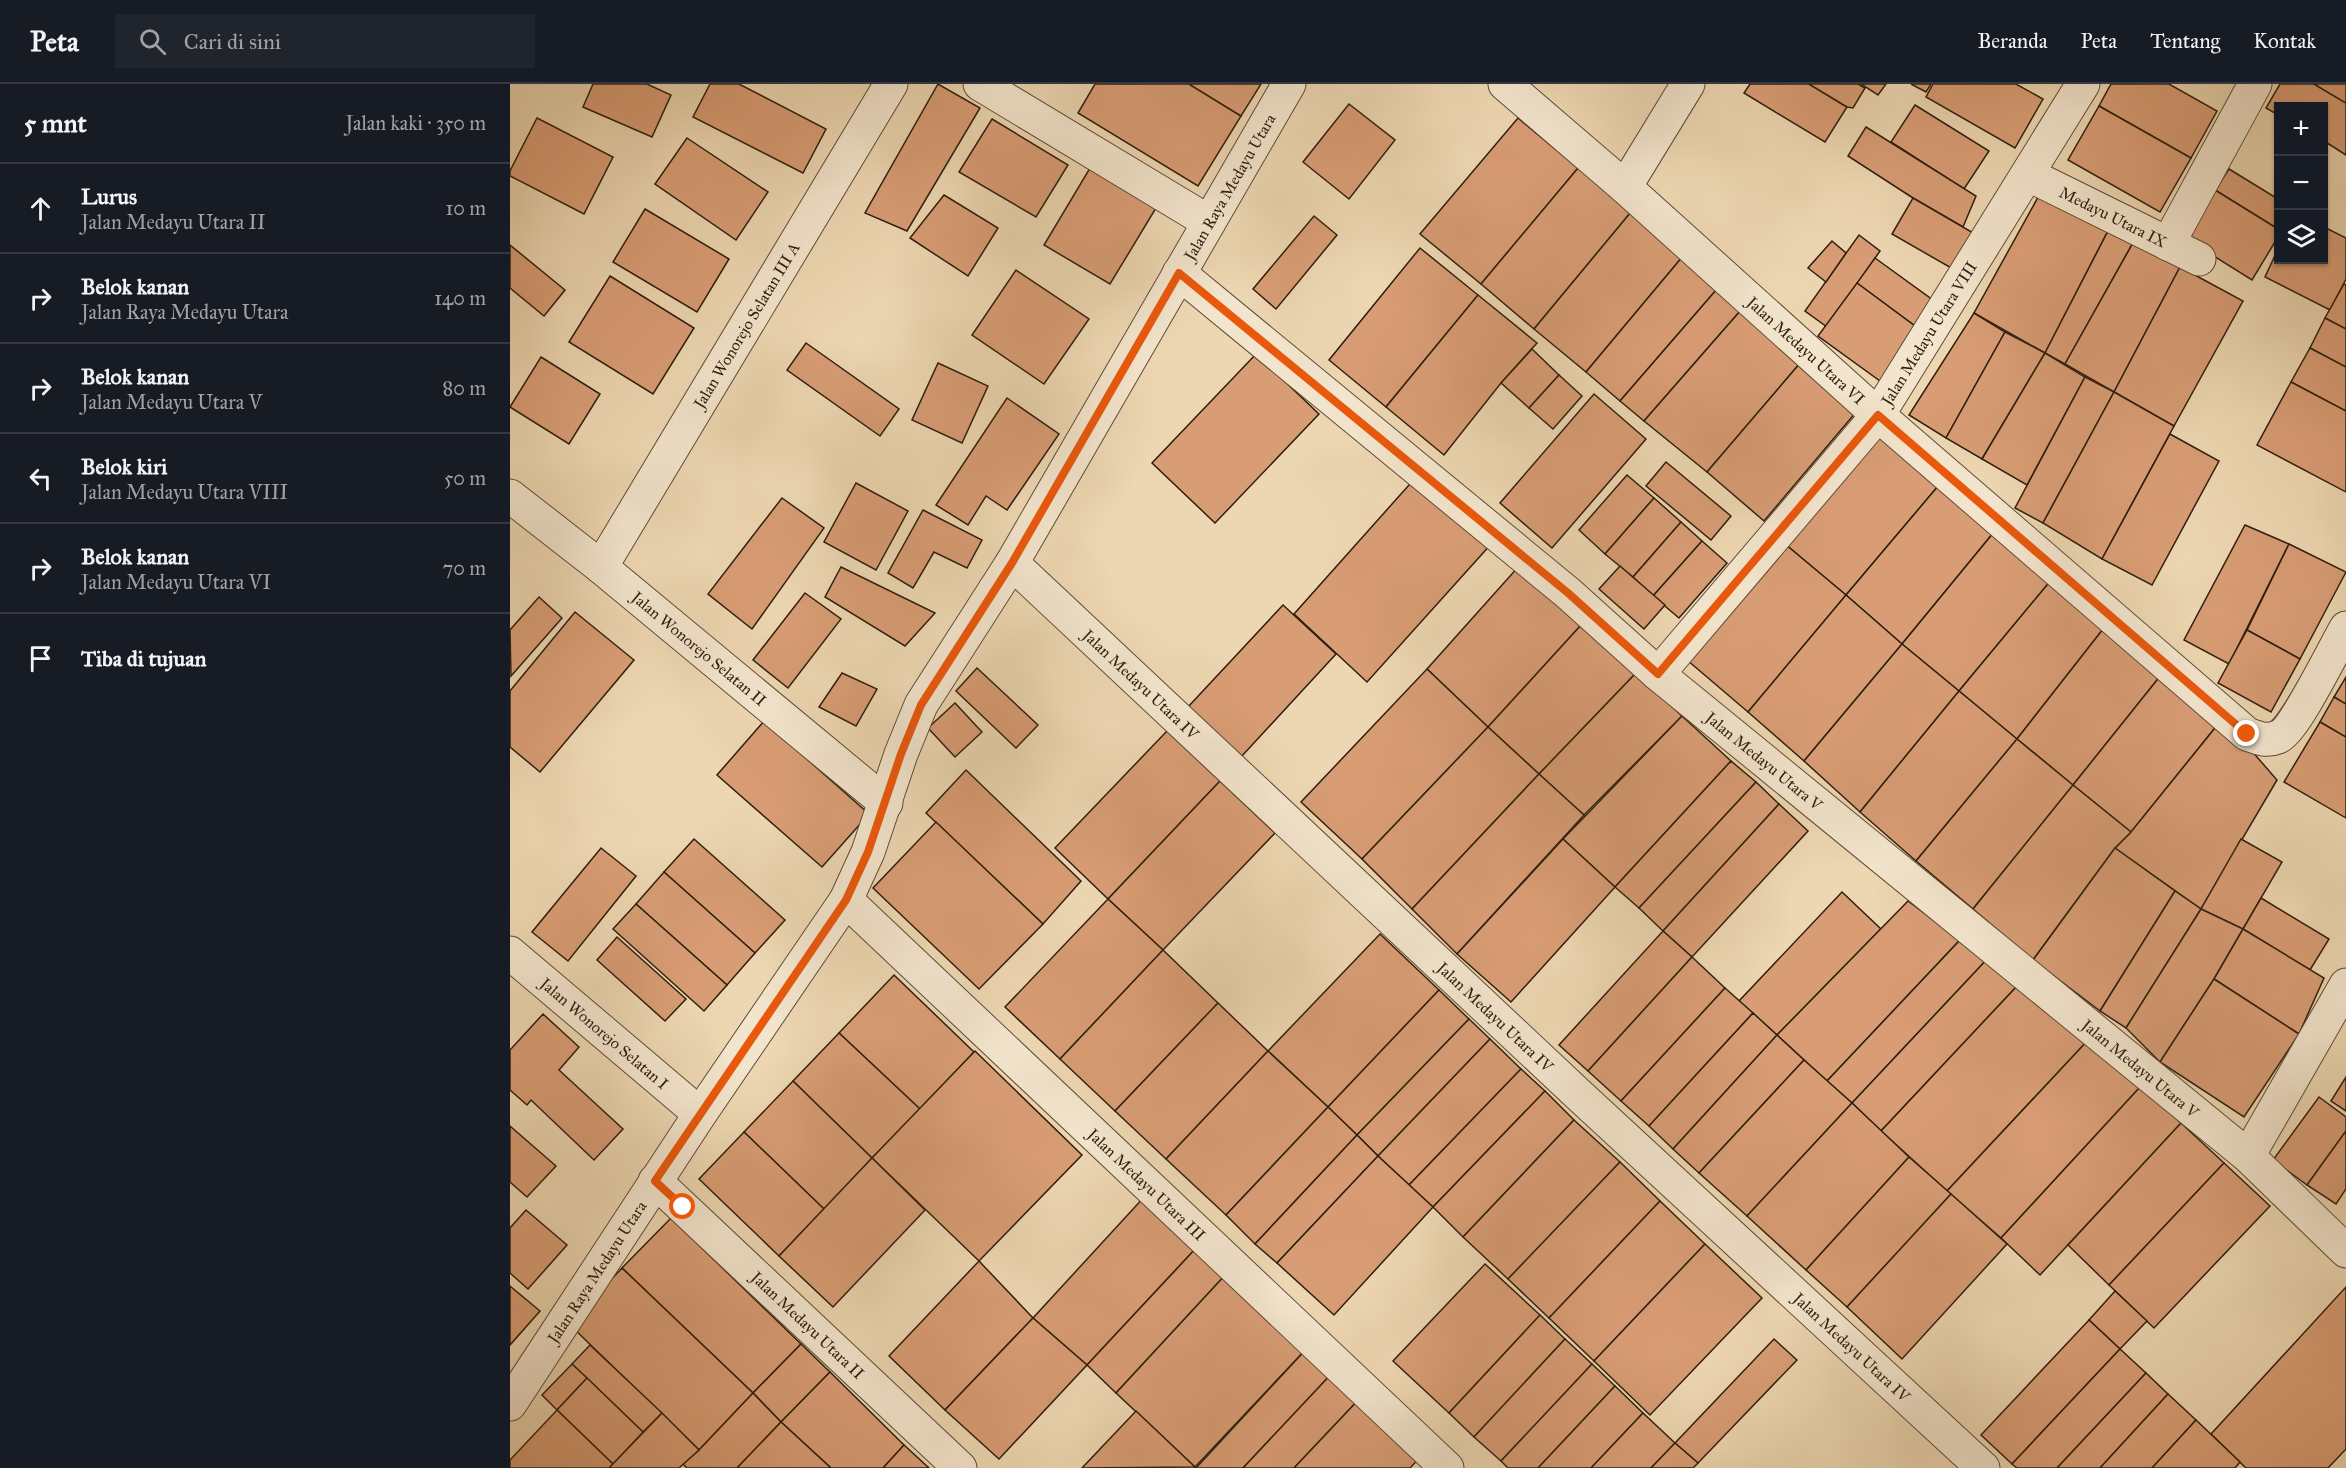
<!DOCTYPE html>
<html lang="id">
<head>
<meta charset="utf-8">
<style>
  body { margin:0; font-family:"IM FELL Great Primer",serif; background:#20242c; color:#f1f3f6 }
  .controls { position:absolute; right:18px; top:18px; display:grid; overflow:hidden; border-radius:0px; box-shadow:0 2px 4px #0004 }
  .controls button { width:54px; height:54px; display:grid; place-items:center; padding:0; border:0; border-bottom:2px solid #363941; background:#171b24; color:#f1f3f6; font:30px sans-serif }
  .stop { position:absolute; width:18px; height:18px; margin:-14px; border:4px solid #ea580c; border-radius:50%; background:#fff }
  .stop.end { background:#ea580c; border-color:#fff; box-shadow:0 2px 6px #0008 }
  .list { margin:0; padding:0; list-style:none }
  h2 { display:flex; justify-content:space-between; align-items:center; height:78px; margin:0; padding:0 24px; font-size:26px }
  h2 small { font-size:20px; font-weight:400; color:#9ea1a6 }
  .list li { display:grid; grid-template-columns:39px 1fr auto; gap:18px; align-items:center; box-sizing:border-box; height:90px; padding:0 24px; border-top:2px solid #363941 }
  .list b { display:block; font-size:22px; white-space:nowrap }
  .list p { margin:0; font-size:20px; white-space:nowrap; color:#9ea1a6 }
  .list em { font-size:20px; font-style:normal; color:#9ea1a6 }
  .icon { flex:none; width:33px; height:33px; fill:none; stroke:currentColor; stroke-width:2; stroke-linecap:round; stroke-linejoin:round }
  .map { position:relative; flex:none; width:1836px; height:1384px; overflow:hidden }
  header { display:flex; align-items:center; gap:36px; box-sizing:border-box; height:84px; padding:0 30px; background:#171b24; border-bottom:2px solid #363941 }
  header strong { font-size:28px }
  nav { display:flex; gap:33px; margin-inline-start:auto; font-size:21px }
  .search { width:420px; height:54px; background:#20242c; display:flex; align-items:center; gap:15px; box-sizing:border-box; padding:0 21px; border-radius:0px; color:#9ea1a6; font-size:22px }
  main { display:flex }
  aside { flex:1; background:#171b24 }
  .map>svg:first-child { display:block }
  .building { fill:#d99d75; stroke:#2e1e0d; stroke-width:1.5 }
  .lines { fill:none; stroke-linecap:round; stroke-linejoin:round }
  .street-casing { stroke:#5e4c36; stroke-width:35 }
  .street { stroke:#f3e5cd; stroke-width:33 }
  .route { stroke:#ea580c; stroke-width:8 }
  .labels { text-anchor:middle; dominant-baseline:central; stroke-width:5; stroke-linejoin:round; paint-order:stroke }
  .street-label { font-size:16px; fill:#2e1e0d; stroke:#f3e5cd }
</style>
</head>
<body>
<header>
<strong>Peta</strong>
<div class="search"><svg class="icon" aria-label="search" viewBox="0 0 24 24"><circle cx="10" cy="10" r="6"/><path d="M15 15l6 6"/></svg>Cari di sini</div>
<nav><a>Beranda</a><a>Peta</a><a>Tentang</a><a>Kontak</a></nav>
</header>
<main>
<aside>
<h2>5 mnt<small>Jalan kaki · 350 m</small></h2>
<ul class="list">
<li><svg class="icon" aria-label="ahead" viewBox="0 0 24 24"><path d="M12 20V5M6 11l6-6 6 6"/></svg><div><b>Lurus</b><p>Jalan Medayu Utara II</p></div><em>10 m</em></li>
<li><svg class="icon" aria-label="right" viewBox="0 0 24 24"><path d="M7 20v-9h11M14 6l5 5-5 5"/></svg><div><b>Belok kanan</b><p>Jalan Raya Medayu Utara</p></div><em>140 m</em></li>
<li><svg class="icon" aria-label="right" viewBox="0 0 24 24"><path d="M7 20v-9h11M14 6l5 5-5 5"/></svg><div><b>Belok kanan</b><p>Jalan Medayu Utara V</p></div><em>80 m</em></li>
<li><svg class="icon" aria-label="left" viewBox="0 0 24 24"><path d="M17 20v-9H6M10 6l-5 5 5 5"/></svg><div><b>Belok kiri</b><p>Jalan Medayu Utara VIII</p></div><em>50 m</em></li>
<li><svg class="icon" aria-label="right" viewBox="0 0 24 24"><path d="M7 20v-9h11M14 6l5 5-5 5"/></svg><div><b>Belok kanan</b><p>Jalan Medayu Utara VI</p></div><em>70 m</em></li>
<li><svg class="icon" aria-label="arrive" viewBox="0 0 24 24"><path d="M6 21V4h12l-3 4 3 4H6"/></svg><div><b>Tiba di tujuan</b></div></li>
</ul>
</aside>
<div class="map">
<svg width="1836" height="1384" viewBox="0 0 1836 1384">
  <rect width="100%" height="100%" fill="#edd7b2"/>
  <filter id="stains"><feTurbulence type="fractalNoise" baseFrequency=".00333" numOctaves="4"/><feColorMatrix values="0 0 0 0 .2 0 0 0 0 .09 0 0 0 0 .02 0 0 0 .5 -.17"/></filter>
  <radialGradient id="worn" r=".72"><stop offset=".6" stop-color="#630" stop-opacity="0"/><stop offset="1" stop-color="#630" stop-opacity=".3"/></radialGradient>
  <g class="building">
    <polygon points="83,0 137,0 161,11 142,53 73,23"/>
    <polygon points="200,0 229,0 316,45 293,89 183,33"/>
    <polygon points="428,0 470,24 397,147 355,129"/>
    <polygon points="585,0 679,0 731,32 688,102 568,29"/>
    <polygon points="679,0 751,0 731,32"/>
    <polygon points="1240,0 1299,0 1337,23 1315,58 1234,9"/>
    <polygon points="1299,0 1348,0 1355,4 1343,24 1337,23"/>
    <polygon points="1351,0 1376,0 1368,11"/>
    <polygon points="1401,0 1421,0 1416,8"/>
    <polygon points="1423,0 1506,0 1533,15 1505,64 1416,13"/>
    <polygon points="1601,0 1659,0 1707,27 1681,74 1589,22"/>
    <polygon points="1770,0 1804,0 1836,19 1836,71 1814,57 1814,22 1768,22 1768,31 1756,24"/>
    <polygon points="1804,0 1836,0 1836,19"/>
    <polygon points="839,20 885,56 839,115 793,78"/>
    <polygon points="1405,21 1479,67 1454,105 1381,58"/>
    <polygon points="1589,22 1681,74 1650,128 1558,76"/>
    <polygon points="27,34 103,73 74,130 0,92 0,87"/>
    <polygon points="1008,34 1068,84 971,200 910,150"/>
    <polygon points="482,35 558,81 526,133 449,88"/>
    <polygon points="1356,43 1466,112 1453,143 1403,114 1338,72"/>
    <polygon points="177,54 258,108 226,156 145,100"/>
    <polygon points="580,84 646,124 600,200 534,161"/>
    <polygon points="1068,84 1121,128 1024,245 971,200"/>
    <polygon points="1719,85 1768,115 1768,145 1705,106"/>
    <polygon points="1532,106 1600,143 1535,269 1464,229"/>
    <polygon points="1705,106 1768,145 1768,153 1742,196 1675,154"/>
    <polygon points="434,111 488,144 458,192 400,154"/>
    <polygon points="1403,114 1465,150 1443,185 1382,150"/>
    <polygon points="135,125 219,175 187,228 103,178"/>
    <polygon points="1121,128 1173,172 1076,288 1024,245"/>
    <polygon points="804,132 827,151 766,225 743,205"/>
    <polygon points="1600,143 1624,157 1555,280 1535,269"/>
    <polygon points="1814,143 1836,154 1836,195 1820,226 1755,193 1768,165 1768,176 1814,176"/>
    <polygon points="1349,151 1370,167 1317,243 1295,227"/>
    <polygon points="1322,157 1336,169 1316,198 1298,184"/>
    <polygon points="1624,157 1670,183 1604,308 1555,280"/>
    <polygon points="0,161 55,206 34,232 0,204"/>
    <polygon points="910,164 968,211 876,323 819,276"/>
    <polygon points="1173,172 1207,205 1110,317 1076,288"/>
    <polygon points="1365,174 1427,219 1409,245 1347,199"/>
    <polygon points="1670,183 1733,217 1664,342 1604,308"/>
    <polygon points="506,186 579,235 534,300 462,251"/>
    <polygon points="100,192 184,244 143,310 59,258"/>
    <polygon points="1347,199 1409,245 1370,297 1308,252"/>
    <polygon points="1834,200 1836,201 1836,245 1815,234"/>
    <polygon points="1207,205 1231,226 1134,337 1110,317"/>
    <polygon points="968,211 1027,259 991,299 934,371 876,323"/>
    <polygon points="1231,226 1291,278 1197,388 1134,337"/>
    <polygon points="1464,229 1495,248 1436,354 1399,331"/>
    <polygon points="1815,234 1836,245 1836,283 1800,264"/>
    <polygon points="1495,248 1535,269 1472,375 1436,354"/>
    <polygon points="296,259 389,325 370,352 277,286"/>
    <polygon points="1800,264 1836,283 1836,327 1781,298"/>
    <polygon points="1022,265 1049,291 1019,324 991,299"/>
    <polygon points="1535,269 1575,293 1517,401 1472,375"/>
    <polygon points="746,270 809,330 705,439 642,379"/>
    <polygon points="31,273 90,310 59,360 0,323"/>
    <polygon points="1291,278 1347,327 1254,437 1197,388"/>
    <polygon points="428,279 478,302 452,359 402,336"/>
    <polygon points="1049,291 1072,312 1043,345 1019,324"/>
    <polygon points="1575,293 1604,308 1533,439 1505,424"/>
    <polygon points="1781,298 1836,327 1836,408 1747,361"/>
    <polygon points="1604,308 1664,342 1592,475 1533,439"/>
    <polygon points="1084,310 1136,355 1042,464 990,419"/>
    <polygon points="497,314 549,350 497,426 476,412 458,441 426,421"/>
    <polygon points="1368,349 1429,401 1336,511 1275,460"/>
    <polygon points="1660,350 1709,377 1642,501 1592,475"/>
    <polygon points="1156,378 1221,432 1201,456 1136,402"/>
    <polygon points="1117,391 1144,414 1095,470 1069,446"/>
    <polygon points="907,392 982,459 857,598 784,530"/>
    <polygon points="346,399 398,427 366,486 314,458"/>
    <polygon points="1429,401 1484,448 1392,560 1336,511"/>
    <polygon points="272,414 314,444 242,545 198,510"/>
    <polygon points="1144,414 1171,438 1123,493 1095,470"/>
    <polygon points="413,426 472,456 457,484 424,468 403,504 378,489"/>
    <polygon points="1171,438 1192,457 1143,512 1123,493"/>
    <polygon points="1735,441 1779,460 1719,580 1674,556"/>
    <polygon points="1484,448 1542,495 1449,607 1392,560"/>
    <polygon points="1192,457 1217,479 1169,534 1143,512"/>
    <polygon points="1275,460 1336,511 1238,628 1177,576"/>
    <polygon points="1779,460 1836,488 1790,575 1737,546"/>
    <polygon points="1009,482 1072,540 978,643 917,585"/>
    <polygon points="1110,482 1155,521 1134,545 1089,505"/>
    <polygon points="331,483 425,529 395,562 315,513"/>
    <polygon points="1542,495 1597,540 1507,655 1449,607"/>
    <polygon points="295,509 331,535 278,604 243,576"/>
    <polygon points="1336,511 1392,560 1294,677 1238,628"/>
    <polygon points="29,513 52,534 1,592 0,546"/>
    <polygon points="773,521 826,570 731,673 678,623"/>
    <polygon points="65,528 124,576 30,688 0,663 0,607"/>
    <polygon points="1072,540 1126,589 1029,690 978,643"/>
    <polygon points="1597,540 1655,586 1563,701 1507,655"/>
    <polygon points="1737,546 1790,575 1761,628 1708,599"/>
    <polygon points="1392,560 1449,607 1350,728 1294,677"/>
    <polygon points="467,584 528,641 506,664 446,607"/>
    <polygon points="917,585 978,643 852,775 791,718"/>
    <polygon points="1655,586 1713,634 1621,748 1563,701"/>
    <polygon points="332,589 367,605 346,642 309,623"/>
    <polygon points="1126,589 1172,632 1074,731 1029,690"/>
    <polygon points="1836,593 1836,620 1824,613"/>
    <polygon points="1449,607 1507,655 1406,777 1350,728"/>
    <polygon points="1824,613 1836,620 1836,653 1810,638"/>
    <polygon points="445,619 472,648 445,673 418,644"/>
    <polygon points="1172,632 1221,677 1105,803 1053,755"/>
    <polygon points="1713,634 1767,696 1691,825 1605,764 1621,748"/>
    <polygon points="254,637 359,730 312,783 207,691"/>
    <polygon points="1810,638 1836,653 1836,734 1774,698"/>
    <polygon points="978,643 1029,690 902,825 852,775"/>
    <polygon points="657,647 710,697 598,815 545,764"/>
    <polygon points="1507,655 1563,701 1463,825 1406,777"/>
    <polygon points="1221,677 1246,698 1129,824 1105,803"/>
    <polygon points="456,686 571,797 533,840 416,729"/>
    <polygon points="1029,690 1074,731 947,870 902,825"/>
    <polygon points="710,697 765,749 653,866 598,815"/>
    <polygon points="1246,698 1269,720 1153,847 1129,824"/>
    <polygon points="1563,701 1621,748 1605,764 1523,876 1463,825"/>
    <polygon points="1269,720 1298,747 1182,873 1153,847"/>
    <polygon points="426,738 533,840 469,905 363,804"/>
    <polygon points="184,755 275,836 245,869 154,788"/>
    <polygon points="1053,755 1105,803 1001,918 947,870"/>
    <polygon points="1731,755 1772,778 1733,845 1691,825"/>
    <polygon points="91,764 126,792 58,877 22,848"/>
    <polygon points="1605,764 1665,807 1590,927 1523,876"/>
    <polygon points="154,788 245,869 217,901 126,820"/>
    <polygon points="1665,807 1691,825 1616,944 1590,927"/>
    <polygon points="1332,808 1371,845 1267,951 1229,917"/>
    <polygon points="1751,814 1819,855 1800,886 1733,845"/>
    <polygon points="598,815 653,866 550,975 495,923"/>
    <polygon points="1398,817 1450,856 1317,997 1267,951"/>
    <polygon points="126,820 217,901 194,927 103,845"/>
    <polygon points="1691,825 1733,845 1704,895 1650,978 1616,944"/>
    <polygon points="1733,845 1814,894 1789,950 1704,895"/>
    <polygon points="1153,847 1182,873 1078,987 1049,961"/>
    <polygon points="870,850 929,906 818,1023 758,967"/>
    <polygon points="107,853 176,915 155,937 87,876"/>
    <polygon points="1450,856 1481,871 1342,1019 1317,997"/>
    <polygon points="653,866 708,919 605,1027 550,975"/>
    <polygon points="1481,871 1508,901 1371,1047 1342,1019"/>
    <polygon points="1182,873 1215,904 1111,1017 1078,987"/>
    <polygon points="384,891 464,968 410,1025 329,949"/>
    <polygon points="1704,895 1789,950 1734,1033 1650,978"/>
    <polygon points="1508,901 1580,954 1437,1107 1371,1047"/>
    <polygon points="1215,904 1243,929 1139,1042 1111,1017"/>
    <polygon points="929,906 959,935 847,1051 818,1023"/>
    <polygon points="708,919 758,967 656,1075 605,1027"/>
    <polygon points="1243,929 1267,951 1163,1065 1139,1042"/>
    <polygon points="33,930 69,963 49,986 113,1045 84,1076 21,1016 17,1021 0,1006 0,966"/>
    <polygon points="959,935 980,955 868,1072 847,1051"/>
    <polygon points="329,949 410,1025 362,1074 283,997"/>
    <polygon points="1267,951 1294,976 1189,1089 1163,1065"/>
    <polygon points="1580,954 1631,1002 1491,1154 1437,1107"/>
    <polygon points="980,955 1011,985 899,1101 868,1072"/>
    <polygon points="465,967 572,1071 469,1177 362,1074"/>
    <polygon points="758,967 818,1023 716,1131 656,1075"/>
    <polygon points="1294,976 1342,1019 1237,1132 1189,1089"/>
    <polygon points="1011,985 1035,1007 923,1123 899,1101"/>
    <polygon points="1836,993 1836,1027 1821,1017"/>
    <polygon points="283,997 362,1074 314,1125 234,1048"/>
    <polygon points="1631,1002 1671,1039 1530,1191 1491,1154"/>
    <polygon points="1035,1007 1064,1036 953,1153 923,1123"/>
    <polygon points="1809,1013 1836,1033 1836,1047 1797,1101 1763,1076"/>
    <polygon points="1342,1019 1399,1073 1296,1186 1237,1132"/>
    <polygon points="818,1023 847,1051 745,1160 716,1131"/>
    <polygon points="1064,1036 1110,1078 998,1195 953,1153"/>
    <polygon points="1671,1039 1714,1079 1599,1201 1558,1161"/>
    <polygon points="0,1042 46,1082 17,1113 0,1098"/>
    <polygon points="1836,1047 1836,1105 1826,1120 1797,1101"/>
    <polygon points="234,1048 314,1125 269,1172 189,1095"/>
    <polygon points="847,1051 868,1072 767,1179 745,1160"/>
    <polygon points="868,1072 923,1123 824,1231 767,1179"/>
    <polygon points="1399,1073 1441,1110 1337,1223 1296,1186"/>
    <polygon points="362,1074 415,1126 323,1223 269,1172"/>
    <polygon points="1110,1078 1150,1117 1039,1234 998,1195"/>
    <polygon points="1714,1079 1760,1122 1644,1244 1599,1201"/>
    <polygon points="1441,1110 1497,1160 1392,1275 1337,1223"/>
    <polygon points="635,1112 688,1162 577,1281 523,1234"/>
    <polygon points="1150,1117 1195,1160 1084,1277 1039,1234"/>
    <polygon points="16,1126 57,1161 18,1205 0,1189 0,1144"/>
    <polygon points="161,1134 291,1260 243,1309 112,1184"/>
    <polygon points="1195,1160 1252,1214 1140,1331 1084,1277"/>
    <polygon points="688,1162 718,1188 606,1309 577,1281"/>
    <polygon points="469,1177 523,1234 435,1326 379,1272"/>
    <polygon points="975,1180 1030,1231 939,1329 883,1277"/>
    <polygon points="112,1184 243,1309 189,1366 59,1240"/>
    <polygon points="718,1188 800,1261 685,1383 606,1309"/>
    <polygon points="0,1202 30,1227 0,1261"/>
    <polygon points="1836,1203 1836,1365 1818,1384 1736,1384 1701,1350"/>
    <polygon points="1605,1207 1637,1237 1610,1265 1579,1236"/>
    <polygon points="1030,1231 1055,1255 964,1353 939,1329"/>
    <polygon points="523,1234 577,1281 489,1375 435,1326"/>
    <polygon points="1579,1236 1610,1265 1502,1380 1471,1351"/>
    <polygon points="1055,1255 1082,1280 991,1377 964,1353"/>
    <polygon points="1264,1255 1287,1276 1188,1379 1165,1359"/>
    <polygon points="291,1260 320,1288 271,1338 243,1309"/>
    <polygon points="80,1261 152,1329 133,1348 62,1280"/>
    <polygon points="800,1261 826,1285 733,1384 686,1384"/>
    <polygon points="1610,1265 1636,1289 1547,1384 1507,1384 1502,1380"/>
    <polygon points="62,1280 77,1294 47,1326 32,1311"/>
    <polygon points="1082,1280 1105,1302 1028,1384 998,1384 991,1377"/>
    <polygon points="826,1285 853,1311 784,1384 733,1384"/>
    <polygon points="320,1288 394,1361 373,1384 321,1384 271,1338"/>
    <polygon points="1636,1289 1658,1310 1590,1384 1547,1384"/>
    <polygon points="77,1294 133,1348 103,1380 47,1326"/>
    <polygon points="1105,1302 1133,1329 1081,1384 1028,1384"/>
    <polygon points="243,1309 271,1338 227,1384 177,1384 173,1380 189,1366"/>
    <polygon points="1658,1310 1686,1336 1642,1384 1590,1384"/>
    <polygon points="853,1311 914,1369 900,1384 784,1384"/>
    <polygon points="47,1326 103,1380 99,1384 0,1384 0,1376"/>
    <polygon points="626,1327 685,1383 572,1384"/>
    <polygon points="152,1329 189,1366 169,1384 99,1384"/>
    <polygon points="1133,1329 1165,1359 1141,1384 1081,1384"/>
    <polygon points="1686,1336 1730,1378 1725,1384 1642,1384"/>
    <polygon points="271,1338 321,1384 227,1384"/>
    <polygon points="1165,1359 1188,1379 1183,1384 1141,1384"/>
    <polygon points="394,1361 419,1384 373,1384"/>
  </g>
  <g class="lines">
    <defs>
      <g id="street">
        <polyline points="470,0 699,138"/>
        <path id="s1" d="M995,0l120,103 253,228 369,319c11,4 19,8 31,3 16,-6 57,-90 68,-109"/>
        <path id="s2" d="M1519,91l170,84"/>
        <polyline points="1115,103 1178,0"/>
        <polyline points="1658,160 1745,0"/>
        <path id="s3" d="M669,189l389,320 90,81 590,482 98,95"/>
        <path id="s4" d="M0,412l91,71 285,236"/>
        <path id="s5" d="M502,479l568,533 403,372"/>
        <path id="s6" d="M91,483l290,-483"/>
        <path id="s7" d="M1148,590l220,-259 205,-331"/>
        <path id="s8" d="M336,816l601,568"/>
        <path id="s9" d="M0,869l190,161"/>
        <polyline points="1738,1072 1836,901"/>
        <path id="s10" d="M145,1097l305,287"/>
        <path id="s11" d="M0,1320l190,-290 146,-214 22,-48 33,-98 20,-49 91,-142 277,-479"/>
      </g>
    </defs>
    <use href="#street" class="street-casing"/>
    <use href="#street" class="street"/>
  </g>
  <g class="lines">
    <polyline class="route" points="173,1123 145,1097 336,816 358,768 391,670 411,621 502,479 669,189 1058,509 1148,590 1368,331 1737,650"/>
  </g>
  <g class="labels">
    <g class="street-label">
      <text stroke="none"><textPath href="#s11" startOffset="1418">Jalan Raya Medayu Utara</textPath></text>
      <text stroke="none"><textPath href="#s2" startOffset="94">Medayu Utara IX</textPath></text>
      <text stroke="none"><textPath href="#s6" startOffset="282">Jalan Wonorejo Selatan III A</textPath></text>
      <text stroke="none"><textPath href="#s7" startOffset="436">Jalan Medayu Utara VIII</textPath></text>
      <text stroke="none"><textPath href="#s1" startOffset="402">Jalan Medayu Utara VI</textPath></text>
      <text stroke="none"><textPath href="#s4" startOffset="243">Jalan Wonorejo Selatan II</textPath></text>
      <text stroke="none"><textPath href="#s5" startOffset="177">Jalan Medayu Utara IV</textPath></text>
      <text stroke="none"><textPath href="#s3" startOffset="762">Jalan Medayu Utara V</textPath></text>
      <text stroke="none"><textPath href="#s5" startOffset="663">Jalan Medayu Utara IV</textPath></text>
      <text stroke="none"><textPath href="#s9" startOffset="124">Jalan Wonorejo Selatan I</textPath></text>
      <text stroke="none"><textPath href="#s3" startOffset="1248">Jalan Medayu Utara V</textPath></text>
      <text stroke="none"><textPath href="#s8" startOffset="414">Jalan Medayu Utara III</textPath></text>
      <text stroke="none"><textPath href="#s11" startOffset="158">Jalan Raya Medayu Utara</textPath></text>
      <text stroke="none"><textPath href="#s10" startOffset="210">Jalan Medayu Utara II</textPath></text>
      <text stroke="none"><textPath href="#s5" startOffset="1149">Jalan Medayu Utara IV</textPath></text>
    </g>
  </g>
  <rect width="100%" height="100%" filter="url(#stains)"/>
  <rect width="100%" height="100%" fill="url(#worn)"/>
</svg>
<div class="controls">
<button>+</button>
<button>−</button>
<button><svg class="icon" aria-label="layers" viewBox="0 0 24 24"><path d="M12 4l9 5-9 5-9-5zM3 14l9 5 9-5"/></svg></button>
</div>
<div class="stop" style="left:173px;top:1123px"></div>
<div class="stop end" style="left:1737px;top:650px"></div>
</div>
</main>
</body>
</html>
